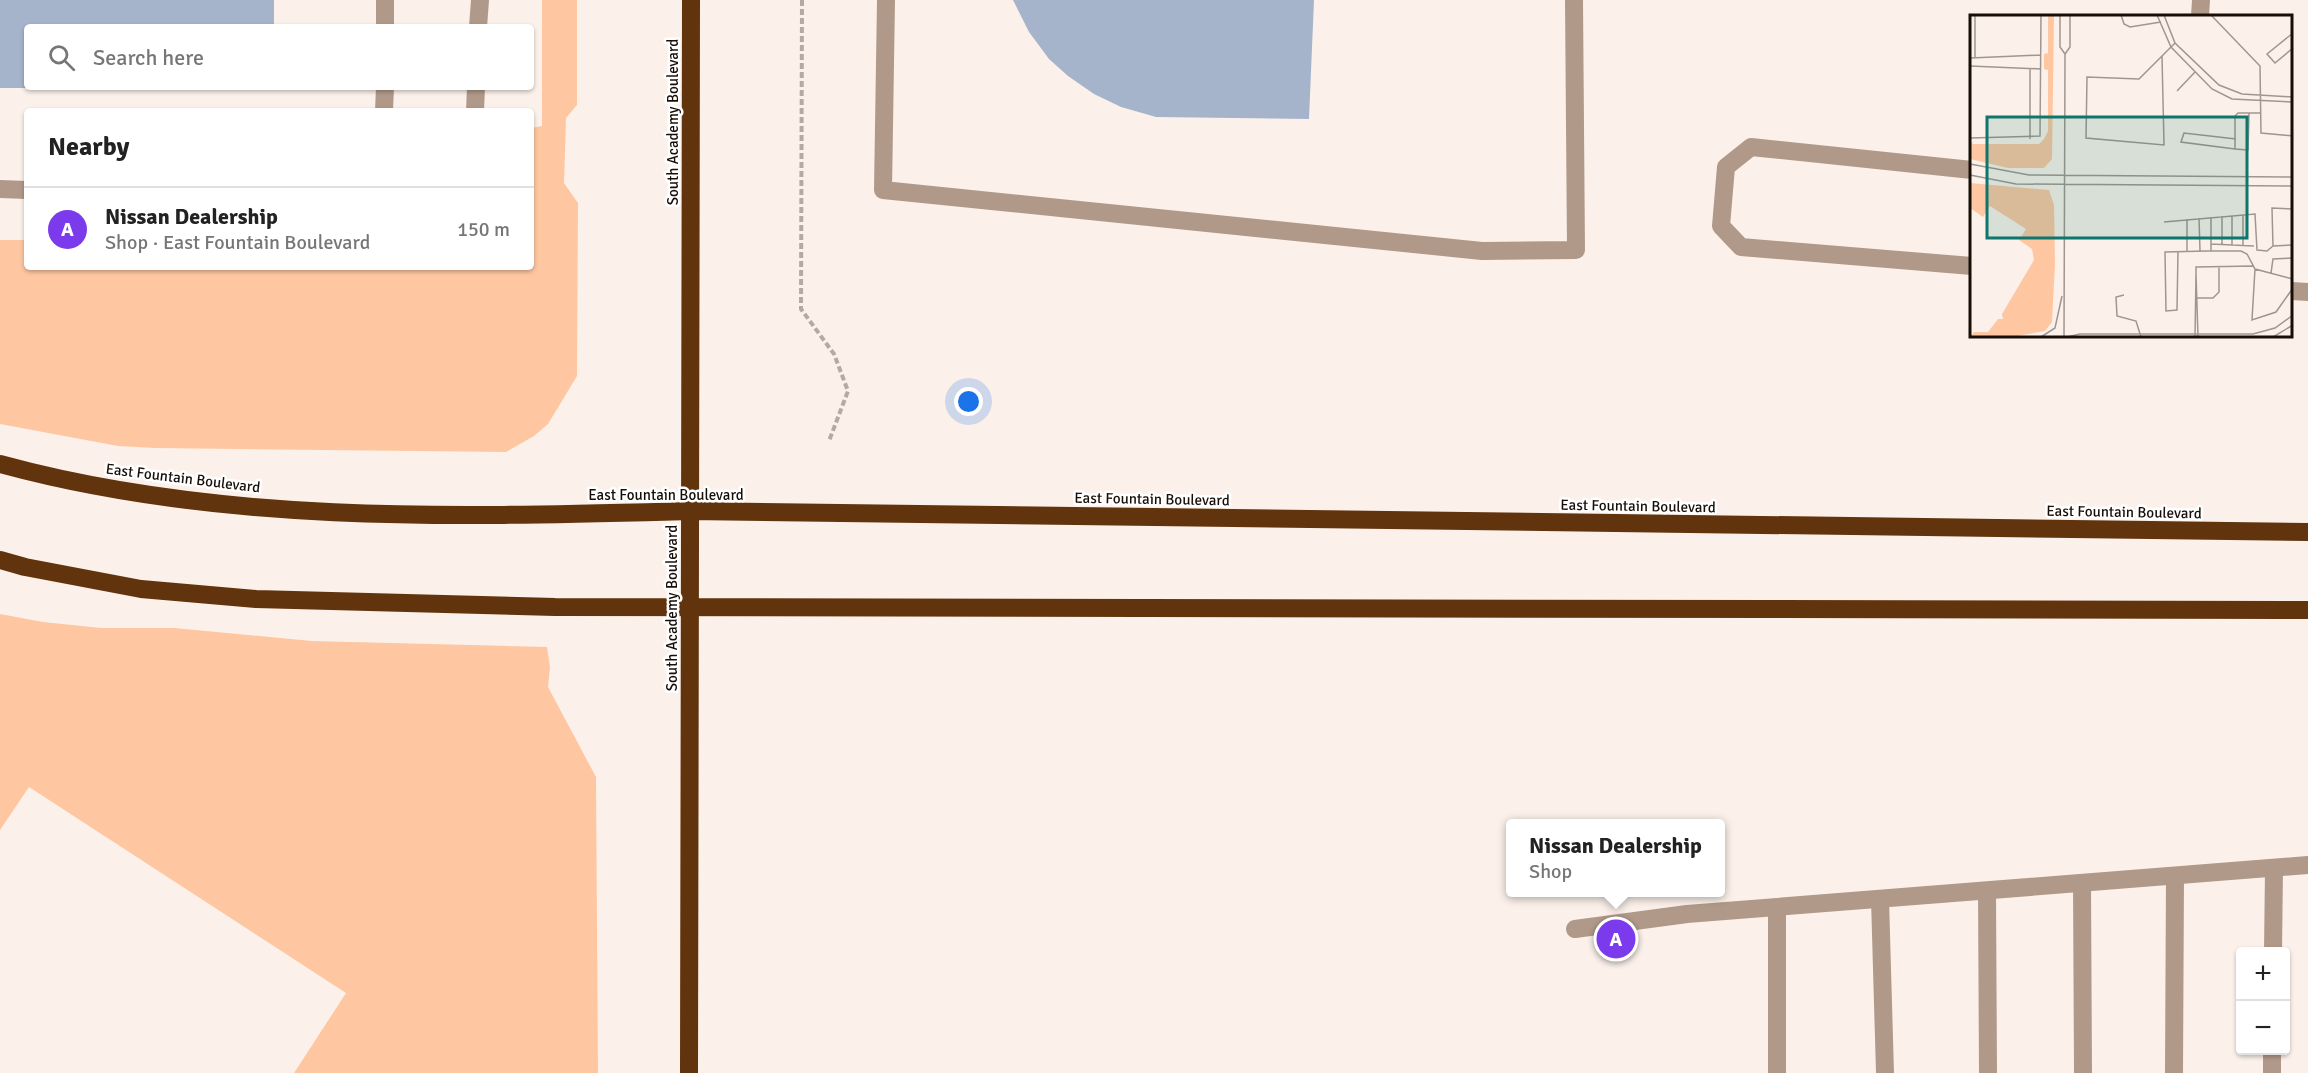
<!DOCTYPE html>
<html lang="en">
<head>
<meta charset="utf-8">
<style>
  body { margin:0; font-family:Signika,sans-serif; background:#f2f2f2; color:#222 }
  .controls { position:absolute; right:18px; bottom:18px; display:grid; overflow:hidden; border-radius:6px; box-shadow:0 2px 4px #0004 }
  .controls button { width:54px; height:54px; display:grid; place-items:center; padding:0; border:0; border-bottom:2px solid #e0e0e0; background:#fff; color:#222; font:30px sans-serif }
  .you { position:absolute; left:969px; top:402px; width:21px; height:21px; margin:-15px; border:4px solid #fff; border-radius:50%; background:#1a73e8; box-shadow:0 0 0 9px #1a73e833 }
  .badge { display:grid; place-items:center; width:39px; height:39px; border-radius:50%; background:#7c3aed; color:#fff; font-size:20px; font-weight:700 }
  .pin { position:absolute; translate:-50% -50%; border:3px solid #fff; box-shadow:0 2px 6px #0006 }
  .popup { position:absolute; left:1506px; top:819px; width:219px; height:78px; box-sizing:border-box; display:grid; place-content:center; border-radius:6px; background:#fff; filter:drop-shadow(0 2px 4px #0005); font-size:20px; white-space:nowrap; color:#767676 }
  .popup b { font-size:22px; color:#222 }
  .popup::after { content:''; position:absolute; left:50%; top:100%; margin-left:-12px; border:12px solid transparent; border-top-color:#fff }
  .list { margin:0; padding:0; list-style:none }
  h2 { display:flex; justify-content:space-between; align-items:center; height:78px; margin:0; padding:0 24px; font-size:26px }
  h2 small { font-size:20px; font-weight:400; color:#767676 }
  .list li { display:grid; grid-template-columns:39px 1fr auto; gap:18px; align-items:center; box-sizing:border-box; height:84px; padding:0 24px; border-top:2px solid #e0e0e0 }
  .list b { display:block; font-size:22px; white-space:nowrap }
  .list p { margin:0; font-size:20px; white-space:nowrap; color:#767676 }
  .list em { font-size:20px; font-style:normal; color:#767676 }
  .icon { flex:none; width:33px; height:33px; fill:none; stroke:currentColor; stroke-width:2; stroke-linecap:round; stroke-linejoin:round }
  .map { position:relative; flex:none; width:2308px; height:1073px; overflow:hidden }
  .search { position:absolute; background:#fff; box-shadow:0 2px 4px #0004; left:24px; top:24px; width:510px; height:66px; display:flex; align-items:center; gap:15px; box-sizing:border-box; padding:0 21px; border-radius:6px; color:#767676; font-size:22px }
  .panel { position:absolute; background:#fff; box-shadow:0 2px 4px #0004; left:24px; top:108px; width:510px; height:162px; border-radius:6px }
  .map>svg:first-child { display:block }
  .green { fill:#fec7a1 }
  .building { fill:#a6b4cb }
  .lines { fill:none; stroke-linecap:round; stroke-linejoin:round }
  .path { stroke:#b4aaa4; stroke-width:4; stroke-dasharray:6 3; stroke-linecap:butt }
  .minor { stroke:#b19989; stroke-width:18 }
  .highway { stroke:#62340e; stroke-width:18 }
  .labels { text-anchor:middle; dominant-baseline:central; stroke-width:5; stroke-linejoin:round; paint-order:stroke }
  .street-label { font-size:15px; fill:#170e08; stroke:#fff }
  .inset-road { fill:none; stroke:#a09690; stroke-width:1.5 }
  .view { fill:#0f766e; fill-opacity:0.15; stroke:#0f766e; stroke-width:3 }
  .inset-edge { fill:none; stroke:#170e08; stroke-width:3 }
</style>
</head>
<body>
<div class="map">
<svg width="2308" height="1073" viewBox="0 0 2308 1073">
  <rect width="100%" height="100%" fill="#fbf1ea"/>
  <g class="green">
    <polygon points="542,0 577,0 577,105 566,118 564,183 578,203 577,376 548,424 534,436 506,452 155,448 118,446 0,424 0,240 27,240 27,267 531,267 531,128 542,126"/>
    <polygon points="0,614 43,622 101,628 174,628 312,641 547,647 550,667 548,687 596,777 598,1073 294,1073 346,993 29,787 0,830"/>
  </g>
  <g class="building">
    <polygon points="0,0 274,0 274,27 27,27 27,88 0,88"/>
    <polygon points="1013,0 1314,0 1309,119 1156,117 1121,107 1094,94 1068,76 1049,59 1029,32"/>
  </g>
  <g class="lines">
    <polyline class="path" points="802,0 801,309 834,354 848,391 829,441"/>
    <g class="minor">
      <polyline points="886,0 883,190 1482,251 1576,250 1574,0"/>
      <polyline points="2200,16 2201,0"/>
      <polyline points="385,27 385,0"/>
      <polyline points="478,27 480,0"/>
      <polyline points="384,111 385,87"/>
      <polyline points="475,111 476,87"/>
      <polyline points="1972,170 1751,147 1726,167 1721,226 1741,247 1972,266"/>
      <polyline points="0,189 27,190"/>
      <polyline points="2292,291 2308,292"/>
      <polyline points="2082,884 2083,1073"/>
      <polyline points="1987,891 1988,1073"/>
      <polyline points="1880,899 1885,1073"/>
      <polyline points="1777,907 1777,1073"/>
      <polyline points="1575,929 1687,914 2308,865"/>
      <polyline points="2273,952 2274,868"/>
      <polyline points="2174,1073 2175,876"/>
      <polyline points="2272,1073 2272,1050"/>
    </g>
    <g class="highway">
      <path d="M0,464c223,61 461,53 690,47l1618,21"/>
      <polyline points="0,560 25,567 141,589 256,599 555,607 2308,610"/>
      <polyline points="689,1073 691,0"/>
    </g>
  </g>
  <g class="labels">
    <g class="street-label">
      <text transform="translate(673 122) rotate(-90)">South Academy Boulevard</text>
      <text transform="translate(183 478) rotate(7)">East Fountain Boulevard</text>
      <text x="666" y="495">East Fountain Boulevard</text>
      <text transform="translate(1152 499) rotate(1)">East Fountain Boulevard</text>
      <text transform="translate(1638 506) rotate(1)">East Fountain Boulevard</text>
      <text transform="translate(2124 512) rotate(1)">East Fountain Boulevard</text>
      <text transform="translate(672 608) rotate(-90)">South Academy Boulevard</text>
    </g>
  </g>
  <g transform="translate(1970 15)">
    <rect width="322" height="322" fill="#fbf1ea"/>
    <path d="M78,0h6l-2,144 -8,9h-36l-38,-9v-19l3,4h66l5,-5 4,-8v-61l-4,-1v-15l4,-1zM0,168l79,7 5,15 1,59 -3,58 -7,9 -33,6h-42l4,-5h14l10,-13h5l-1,-5 32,-54 -2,-11 -13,-9 7,-11 -36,-23 -7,11 -13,-9z" fill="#fec7a1"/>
    <path class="inset-road" d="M90,0v32l5,7 -1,283M151,0l3,9 6,3 31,-5M187,0l14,32 41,42 20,10 61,3M194,0l11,28 44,42 23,9 51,3M241,0l49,51 1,67 32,3M323,18l-26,21 8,9 18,-15M95,39l5,-7v-32M192,41l2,89 -78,-7 1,-61 52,2 36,-36M5,42v-42M0,43l71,-3M0,51l71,3M207,76l18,-19M279,98l-1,37 -13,-1v-33l3,-3h23M0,123l70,-2 1,-121M60,124v-70M265,134l-54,-7 3,-9 52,6M0,149l59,11 264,2M0,160l46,9 277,2M252,201v29M241,202v27M229,203l1,33M217,204v32M194,207l91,-8 2,36 10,1 6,-5 20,-1M262,230v-29M273,231v-31M303,231l-1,-38 21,1M208,236l-1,59 -11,1 -1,-59 42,-1h34l6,3 8,15 38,10M241,236v-7l43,2M285,254l-3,51 24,-8 17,-24M301,258l2,-14 20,-1M226,259v-7l58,-1M154,280l-8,2 1,19 19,5 5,16M227,283h16l6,-6v-26M71,322l14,-9 7,-32M97,322l13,-3h173l22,-6 18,-13M225,322l1,-63 2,63M303,322l20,-12"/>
    <path class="view" d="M17,102h260v121h-260z"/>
    <rect width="322" height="322" class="inset-edge"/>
  </g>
</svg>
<div class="controls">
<button>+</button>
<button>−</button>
</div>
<div class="you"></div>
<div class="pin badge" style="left:1616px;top:939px">A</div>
<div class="popup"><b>Nissan Dealership</b>Shop</div>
<div class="search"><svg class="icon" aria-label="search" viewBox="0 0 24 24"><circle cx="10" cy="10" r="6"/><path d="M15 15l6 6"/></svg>Search here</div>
<section class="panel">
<h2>Nearby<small></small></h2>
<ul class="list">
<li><span class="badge">A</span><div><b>Nissan Dealership</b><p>Shop · East Fountain Boulevard</p></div><em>150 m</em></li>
</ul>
</section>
</div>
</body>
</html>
